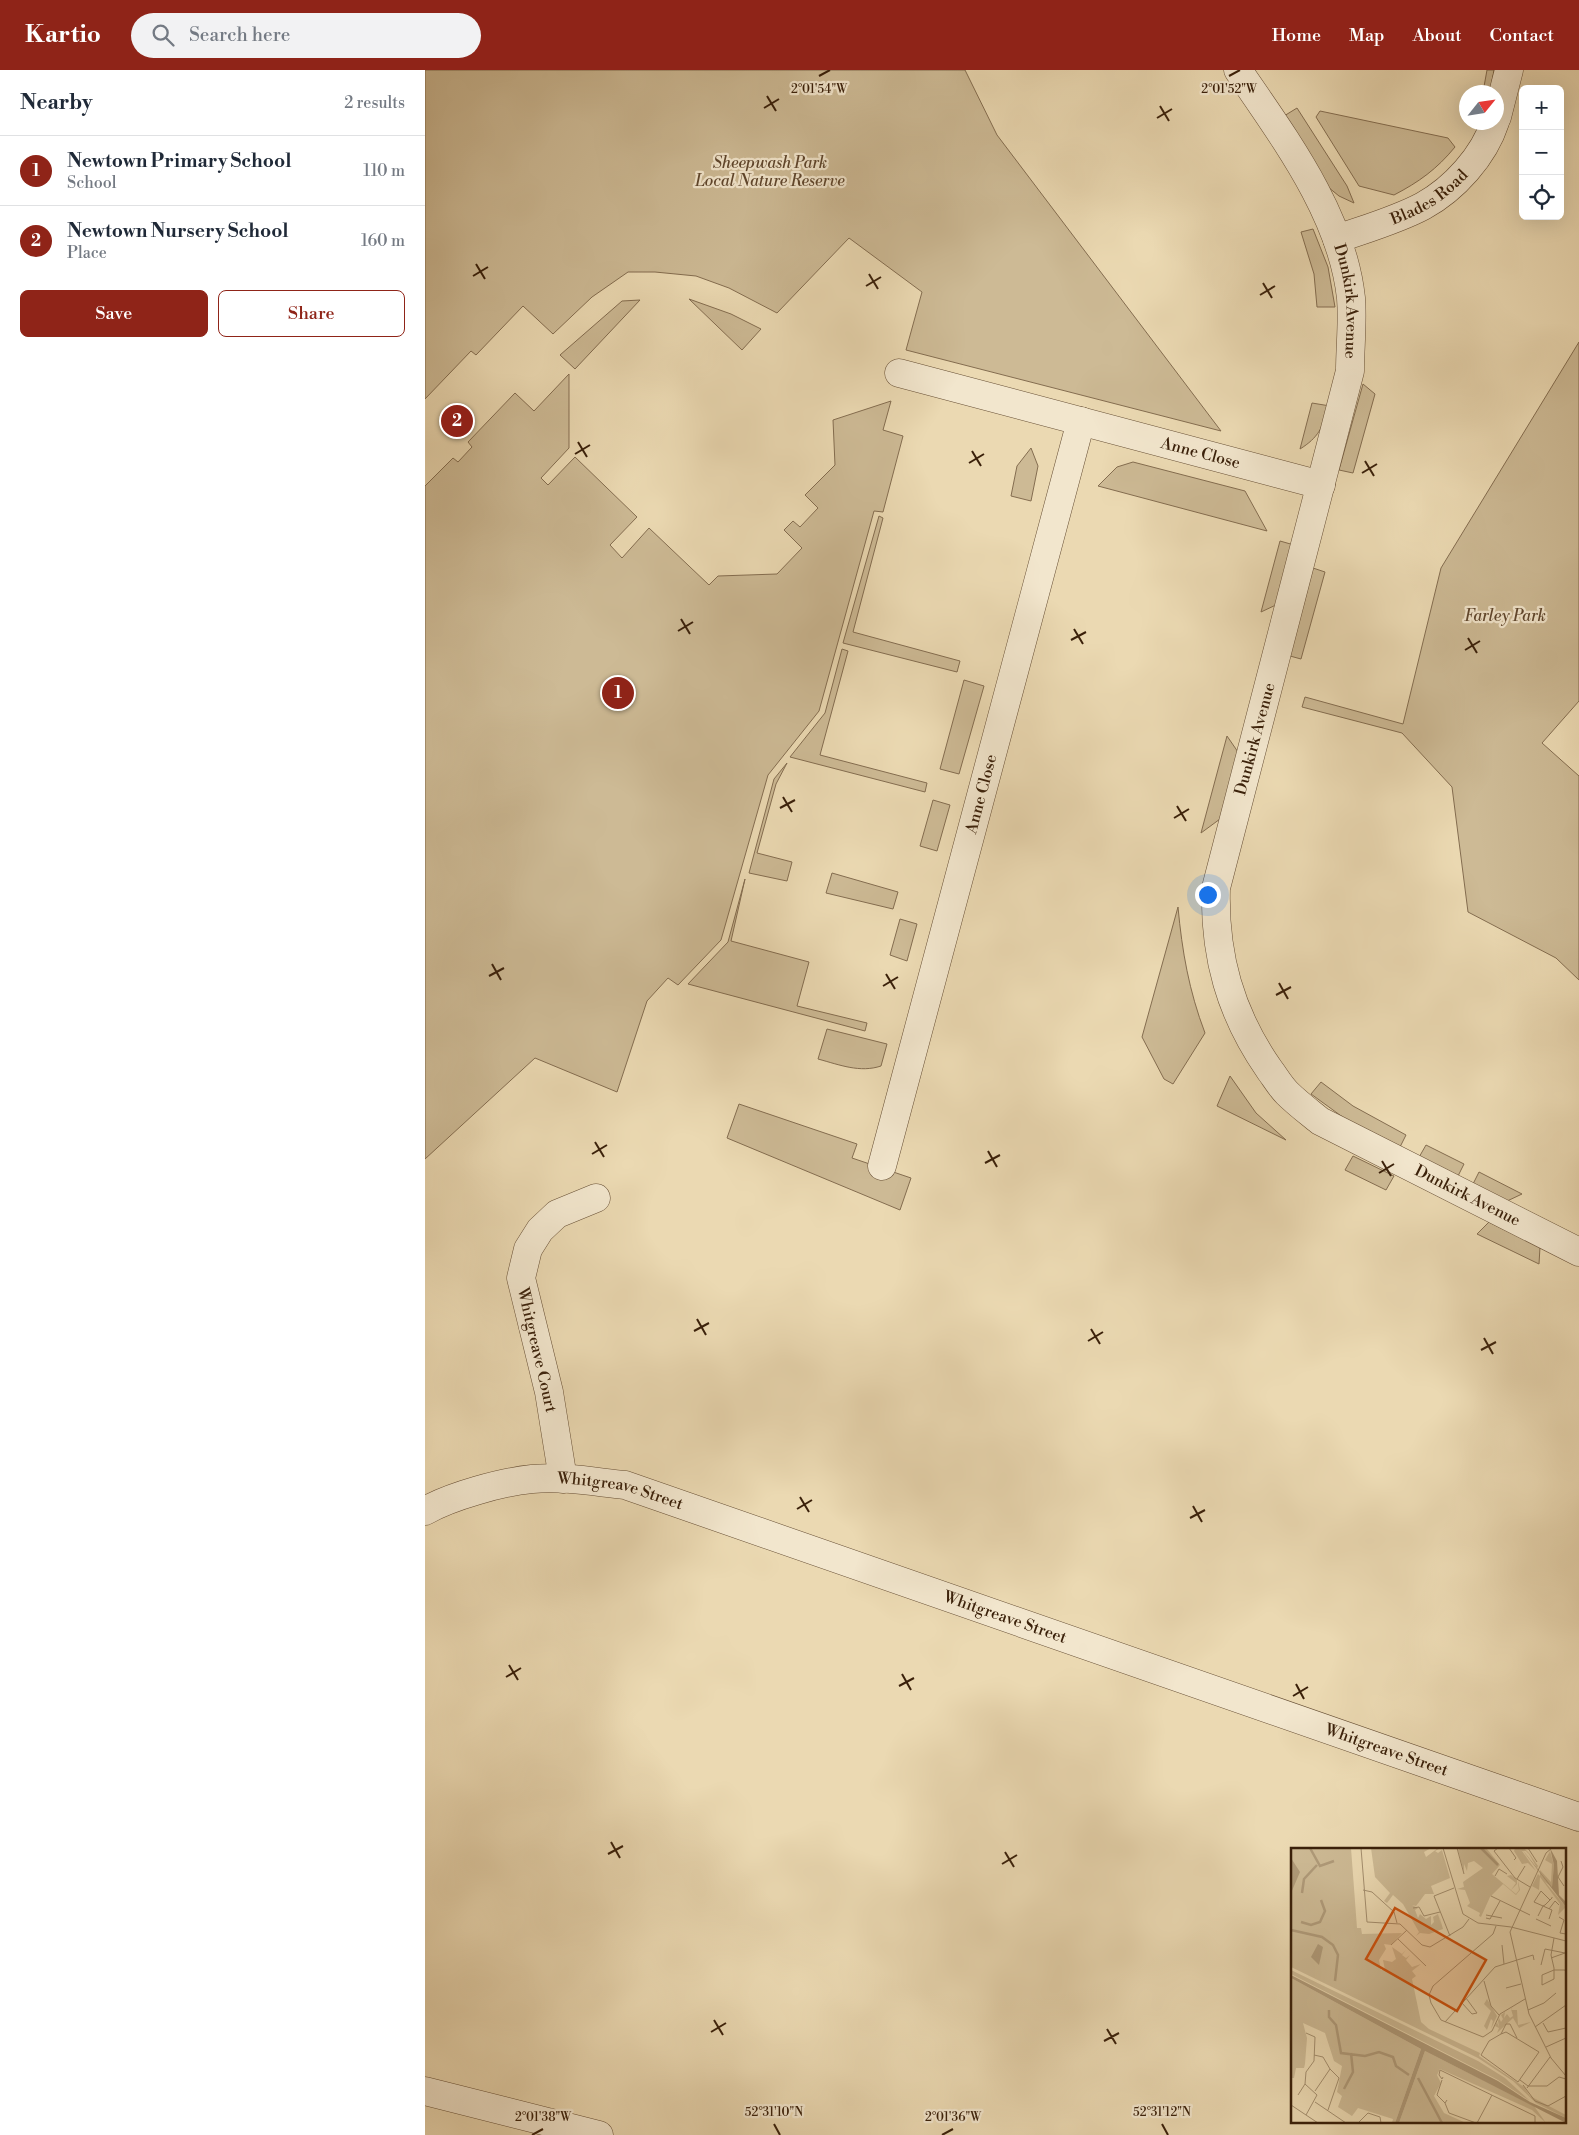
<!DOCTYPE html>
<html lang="en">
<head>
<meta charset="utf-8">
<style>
  body { margin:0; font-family:"Libre Bodoni",serif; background:#f2f2f3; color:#1f2937 }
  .controls { position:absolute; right:15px; top:15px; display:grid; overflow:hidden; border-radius:8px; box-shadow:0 5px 20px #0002 }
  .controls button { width:45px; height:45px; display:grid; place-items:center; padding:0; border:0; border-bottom:1px solid #e0e1e3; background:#fff; color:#1f2937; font:25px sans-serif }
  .compass { position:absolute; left:1034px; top:15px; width:45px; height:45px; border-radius:50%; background:#fff; box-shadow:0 5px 20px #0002; rotate:60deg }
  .you { position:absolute; left:782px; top:824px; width:18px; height:18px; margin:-12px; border:4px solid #fff; border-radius:50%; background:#1a73e8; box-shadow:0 0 0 8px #1a73e833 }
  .badge { display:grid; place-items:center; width:32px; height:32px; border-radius:50%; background:#8f2418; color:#fff; font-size:16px; font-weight:700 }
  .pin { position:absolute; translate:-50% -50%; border:2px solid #fff; box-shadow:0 1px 5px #0006 }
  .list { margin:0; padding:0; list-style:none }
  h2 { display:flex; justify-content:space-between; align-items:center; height:65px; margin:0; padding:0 20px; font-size:21px }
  h2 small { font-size:16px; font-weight:400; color:#747a83 }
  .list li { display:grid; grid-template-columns:32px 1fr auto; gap:15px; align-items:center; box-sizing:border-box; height:70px; padding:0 20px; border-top:1px solid #e0e1e3 }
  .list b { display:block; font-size:19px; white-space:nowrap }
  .list p { margin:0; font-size:16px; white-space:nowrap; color:#747a83 }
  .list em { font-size:16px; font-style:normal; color:#747a83 }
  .actions { display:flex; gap:10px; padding:15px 20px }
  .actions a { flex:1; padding:11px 0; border:1px solid #8f2418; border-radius:8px; text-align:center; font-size:18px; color:#8f2418 }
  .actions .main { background:#8f2418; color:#fff }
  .icon { flex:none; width:28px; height:28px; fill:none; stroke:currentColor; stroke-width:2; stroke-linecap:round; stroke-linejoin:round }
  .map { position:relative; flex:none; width:1154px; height:2065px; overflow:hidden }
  header { display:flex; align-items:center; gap:30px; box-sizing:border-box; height:70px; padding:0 25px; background:#8f2418; color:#fff }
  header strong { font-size:24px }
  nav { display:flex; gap:28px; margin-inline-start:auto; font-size:18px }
  .search { width:350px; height:45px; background:#f2f2f3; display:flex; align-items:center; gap:12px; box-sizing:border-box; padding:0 18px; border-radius:28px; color:#747a83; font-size:19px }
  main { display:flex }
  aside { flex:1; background:#fff }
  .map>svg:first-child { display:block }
  .green { fill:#cdba95; stroke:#846d50 }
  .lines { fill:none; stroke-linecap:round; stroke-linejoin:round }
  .minor-casing { stroke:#664e34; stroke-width:29 }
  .minor { stroke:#f2e6cd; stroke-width:28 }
  .ticks { fill:none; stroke:#3a200a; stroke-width:2 }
  .labels { text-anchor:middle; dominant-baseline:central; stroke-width:4.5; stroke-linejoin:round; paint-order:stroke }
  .park-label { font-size:16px; font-style:italic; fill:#5f462d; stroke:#f2e6cd }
  .street-label { font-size:16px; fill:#3a200a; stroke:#f2e6cd }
  .inset-river { fill:none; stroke:#af9a79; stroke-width:2.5 }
  .inset-road { fill:none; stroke:#a48f6f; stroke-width:1 }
  .view { fill:#ce500c; fill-opacity:0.15; stroke:#ce500c; stroke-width:2.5 }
  .inset-edge { fill:none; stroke:#3a200a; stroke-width:2.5 }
  .ticks-label { font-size:12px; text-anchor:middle; fill:#3a200a; stroke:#f2e6cd; stroke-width:4.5; stroke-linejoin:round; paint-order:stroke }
</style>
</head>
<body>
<header>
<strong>Kartio</strong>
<div class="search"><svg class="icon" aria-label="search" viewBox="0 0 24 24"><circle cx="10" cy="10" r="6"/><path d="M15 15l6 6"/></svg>Search here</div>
<nav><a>Home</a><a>Map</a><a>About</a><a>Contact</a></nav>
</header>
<main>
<aside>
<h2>Nearby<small>2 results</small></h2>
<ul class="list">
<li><span class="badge">1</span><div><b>Newtown Primary School</b><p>School</p></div><em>110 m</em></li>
<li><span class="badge">2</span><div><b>Newtown Nursery School</b><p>Place</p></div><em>160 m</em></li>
</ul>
<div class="actions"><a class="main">Save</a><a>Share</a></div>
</aside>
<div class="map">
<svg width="1154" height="2065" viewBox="0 0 1154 2065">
  <rect width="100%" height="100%" fill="#ebd9b2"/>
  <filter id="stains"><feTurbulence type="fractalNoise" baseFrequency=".004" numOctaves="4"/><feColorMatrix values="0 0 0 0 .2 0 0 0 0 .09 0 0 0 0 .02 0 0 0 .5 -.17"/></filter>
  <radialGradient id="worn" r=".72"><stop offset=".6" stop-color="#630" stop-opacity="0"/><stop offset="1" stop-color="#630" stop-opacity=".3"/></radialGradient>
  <g class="green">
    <polygon points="0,0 540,0 572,65 796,361 481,280 497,222 424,168 352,243 304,218 271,206 230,202 203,202 167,227 128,264 98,236 51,285 46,281 0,329"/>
    <polygon points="1062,0 1069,0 1065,22 1058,22"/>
    <polygon points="872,38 922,116 929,133 914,126 903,117 859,46"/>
    <path d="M895,41l128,27 7,9c-18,22 -36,35 -61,48l-35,-9 -43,-69z"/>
    <polygon points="888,159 903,197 910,237 892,237 889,204 876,162"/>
    <polygon points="264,229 306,244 336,259 317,280"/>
    <polygon points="215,230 150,299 135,285 197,231"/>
    <polygon points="1154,272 1154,631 1117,673 1154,706 1154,910 1131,888 1043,842 1027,717 977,663 877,637 880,627 978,654 1016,498"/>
    <polygon points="144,304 144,378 116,408 123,415 150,387 212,447 185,475 197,488 224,458 284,515 293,506 352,504 377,478 359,460 368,451 375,457 393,438 380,425 410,395 408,350 466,331 458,360 478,366 458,442 449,441 394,641 343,705 296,870 253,915 243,908 222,931 192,1022 110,988 0,1089 0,416 28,388 33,392 47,377 43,372 90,323 109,341"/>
    <polygon points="938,314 950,324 928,403 914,400"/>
    <path d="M887,333l18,3c-7,21 -12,32 -30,43z"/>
    <polygon points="606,378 613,396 606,431 586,426 592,396"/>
    <polygon points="708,392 820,421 842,461 673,416 692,397"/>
    <polygon points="454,446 458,448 428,562 535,591 532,602 418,573"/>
    <polygon points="855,471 869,475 853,534 836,542"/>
    <polygon points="888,498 900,502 876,589 865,586"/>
    <polygon points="417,579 423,581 395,685 502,713 500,722 365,687 400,643"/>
    <polygon points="539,610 559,616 534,704 515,699"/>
    <polygon points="802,666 813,682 795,749 776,763"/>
    <polygon points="362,693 351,714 332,783 367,792 362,811 324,803 349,709"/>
    <polygon points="508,730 525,735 512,781 495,776"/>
    <polygon points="407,803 473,822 468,839 401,823"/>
    <polygon points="320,809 306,871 384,892 372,936 442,953 440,961 263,914 303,872"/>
    <path d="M753,837c4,44 11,84 27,126l-32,51 -9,-5 -22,-42z"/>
    <polygon points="475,849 492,854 482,891 465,885"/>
    <path d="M402,959l60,15 -6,22c-21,7 -41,-1 -63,-7z"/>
    <polygon points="805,1006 831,1043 861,1070 792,1036"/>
    <polygon points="896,1012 928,1036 981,1065 974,1079 919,1048 886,1024"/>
    <polygon points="314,1034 432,1074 427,1088 486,1108 475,1140 302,1068"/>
    <polygon points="1001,1075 1039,1094 1032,1108 993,1089"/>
    <polygon points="928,1086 969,1106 961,1120 920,1100"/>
    <polygon points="1054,1102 1097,1124 1080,1132 1047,1116"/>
    <polygon points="1064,1152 1115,1177 1114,1194 1052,1164"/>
  </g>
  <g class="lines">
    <defs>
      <g id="minor">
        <path id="s1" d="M813,0c46,68 104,144 113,228 2,24 -1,49 -1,73l-134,517c-2,67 14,125 53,181 6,8 11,17 18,24 10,10 22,19 33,28l259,131"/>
        <polyline points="1072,47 1084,0"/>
        <path id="s2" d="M912,169c28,-10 60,-19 86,-33 31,-17 61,-50 72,-84"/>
        <path id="s3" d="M474,303l422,112"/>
        <path id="s4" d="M457,1096l199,-745"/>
        <polyline points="138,1409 124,1322 96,1208 103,1179 115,1160 132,1144 171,1128"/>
        <path id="s5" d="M0,1441c26,-15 77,-29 107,-32 30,-3 63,3 93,6l954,332"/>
        <polyline points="0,2021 174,2065"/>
      </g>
    </defs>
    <use href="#minor" class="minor-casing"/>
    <use href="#minor" class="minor"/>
  </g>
  <path class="ticks" d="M394,6l11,-6M804,6l11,-6M342,26l9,15M735,36l9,15M339,38l15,-9M732,48l15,-9M51,194l9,15M444,204l9,15M48,206l15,-9M838,213l9,15M441,216l15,-9M835,225l15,-9M153,372l9,15M547,381l9,15M150,384l15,-9M940,391l9,15M544,393l15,-9M937,403l15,-9M256,549l9,15M649,559l9,15M253,561l15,-9M1043,568l9,15M646,570l15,-8M1040,580l15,-9M358,727l9,15M752,736l9,15M355,738l15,-8M749,748l15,-9M67,894l9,16M461,904l9,15M64,906l15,-8M854,913l9,16M458,916l15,-9M851,925l15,-8M170,1072l9,15M563,1081l9,16M167,1084l15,-9M957,1091l9,15M560,1093l15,-8M954,1103l15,-9M272,1249l9,16M666,1259l9,15M269,1261l15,-8M1059,1268l9,16M663,1271l15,-9M1056,1280l15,-8M375,1427l9,15M768,1436l9,16M372,1439l15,-9M765,1448l15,-8M84,1595l9,15M477,1604l9,16M81,1607l15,-9M871,1614l8,15M474,1616l15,-8M868,1626l15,-9M186,1772l9,16M580,1782l9,15M183,1784l15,-8M577,1794l15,-9M289,1950l9,15M682,1959l9,15M286,1962l15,-9M679,1971l15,-8M349,2054l6,11M737,2054l6,11M107,2065l11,-6M517,2065l11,-6"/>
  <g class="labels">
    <g class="park-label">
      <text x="345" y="93">Sheepwash Park<tspan x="345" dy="18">Local Nature Reserve</tspan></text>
      <text x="1080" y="546">Farley Park</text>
    </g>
    <g class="street-label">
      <text stroke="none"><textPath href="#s2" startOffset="102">Blades Road</textPath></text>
      <text stroke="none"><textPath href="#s1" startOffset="260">Dunkirk Avenue</textPath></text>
      <text stroke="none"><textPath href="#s3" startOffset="312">Anne Close</textPath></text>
      <text transform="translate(830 669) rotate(-75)">Dunkirk Avenue</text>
      <text stroke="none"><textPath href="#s4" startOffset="385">Anne Close</textPath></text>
      <text stroke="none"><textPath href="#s1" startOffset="1295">Dunkirk Avenue</textPath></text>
      <text transform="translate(112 1280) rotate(77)">Whitgreave Court</text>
      <text stroke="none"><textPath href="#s5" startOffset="202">Whitgreave Street</textPath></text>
      <text stroke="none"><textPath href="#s5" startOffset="608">Whitgreave Street</textPath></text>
      <text stroke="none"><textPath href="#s5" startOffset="1012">Whitgreave Street</textPath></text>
    </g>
  </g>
  <g transform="translate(866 1778)">
    <rect width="275" height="275" fill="#ebd9b2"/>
    <path d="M0,0h60l6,80h4l1,6 40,-1 -11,12 -7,-1 2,5 -7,11 2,10h4l-2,-10 9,2 4,-3 -4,-12 10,7 4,-4 -4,5 4,3 4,-3 -4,5 6,7 9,-3 -9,7 4,5 -4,3 9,43 8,7 51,24 -1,3 45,31 6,9 36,19v3l-30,-15 -23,-22 -35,-23 -187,-91zM80,0h60l-7,4 2,5 12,-9h3l-6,3 3,2 4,-3 8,28 -19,8 3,8h-9l-9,12 -4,-1 6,3 -3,2 3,8 2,-4 6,5 5,-3v9l3,-3 -1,-5 5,-3 3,10 -2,-9 4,14 -14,5 -9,-1 -4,3 3,-4 -16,-28 -10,-9 -6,8 -3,-2 6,-8 -15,-16zM170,0l26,1 13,16 -8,9 19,16 5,-7 -9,-7 4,-1 6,5v4l-6,6 5,4 3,-4 -1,-6v-3l2,9 -4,5 -13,-11 -13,13 -9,20 -2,-1 1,-3 -13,-7 3,-3 -5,-13 -8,-1 7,-2 -1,-5 20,-14 -9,-7 -6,2 -1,8 -3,-7v8l-6,-22zM224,0h9l5,5 9,13 -1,2 -8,-14 -3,-3h-4l14,20 -8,-8 -6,1 -8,-13zM259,3l4,14 -2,22 -7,-5 21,25 -8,8 2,-11 -20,-27 -1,13 -7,-4 6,-12 2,2v-6l11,12 1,-18 -7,-4zM0,122l187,91 27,17 25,23 -32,-21 -207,-106zM0,130l130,71 -26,74h-3l1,-4 -35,-11 -6,8 -14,-9 4,-11 -5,-4 5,-26 -8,-5 -9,-28 -22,-10 4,15 -2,26 -1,4h-8l-2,10h-3zM196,151l10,17 -6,13 2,-8 -2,-2 -4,11 -3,-4 7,-15 -7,-7zM222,159l-2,3h6l1,15 13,-3 -12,6 -6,-10 -16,15 2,-5 -4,-2 2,-4 2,5 -1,-6 1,-3 2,4 2,-3 -2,-4 4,-3 -1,6 3,-4 3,4 3,-2 -2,-7zM134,203l109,55 12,17 -14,-13 -92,-41 -3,6 4,8 -7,13 10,17 22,10h-67z" fill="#cdba95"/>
    <path d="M230,0l31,39 2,-22 -4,-17 7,13 2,34 7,7v5zM0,10l9,14 -9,21zM27,96l5,3 -4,18 -8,-8zM0,127l207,106 32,21 36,16v5l-141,-72 -26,72h-4l26,-74 -130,-71z" fill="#af9a79"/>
    <path class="inset-river" d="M19,0l10,18 14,-5M190,0l17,17M11,45l2,-14 13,-14M10,74l10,3 9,-3 5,-11 -4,-11M0,82l31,7 11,8 5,10 -3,26M38,162v7l7,8 5,28 24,3 14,-4 14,5 3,9 13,9M127,230l24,45M53,241l9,-17 -2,-19"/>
    <path class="inset-road" d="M70,0l6,74 33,2 22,21 8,2 33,-20 6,-8M152,0l20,66 15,9 33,4M166,0l7,26M207,0l-4,3 21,27 15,9M218,0l7,10 -2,2M237,0l9,14M261,0l-6,5 -36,79 19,82 22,44 15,18M270,13l2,6 -5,10 6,9M204,28l4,-7 8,5M226,31l8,-13M72,42l9,2 22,20 3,11M200,48l39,19M259,52l-9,-9 -7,11 9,4 2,-1 7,-7v-1M122,60l6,-1 5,9 16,-4M258,61l6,-8 4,4M195,67l16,3M247,68l5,-10 9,4 -3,9M268,69l5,3 -4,13 6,1M195,70l4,1 10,-18M245,71l15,7M205,78l-3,8 -60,52 -4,9 2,8 10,17 42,17 9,-6 8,-17 25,-15M220,79l55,14M159,88l-16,-40 20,-8M263,90l-3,17 3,13v11l-12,6v-10l12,-5h11l1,3M107,91l28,27M100,97l16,-15M211,97l2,19M250,117l4,-16 20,4 -14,5M193,133l7,25 8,9M215,140l15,-4M171,155l10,11 5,-1 -11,-15M237,162l16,-7 12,-10M154,174l50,-55 38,-12 1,5M252,175l5,9 18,-4M244,179l31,-22M210,186l5,-2 33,20 -21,30 -37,-27 8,-14 12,-7 5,-10h4l7,14M255,199l20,-9M23,207l9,2 7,12 -15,22M152,229l-1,2 -3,-4 1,-5 95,46v7M151,232l-5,15 8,8 2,-3M229,232l8,6h19l12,-9 7,2M14,236l12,11 -11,20M232,237l12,16 13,5 18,-10M236,240l23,-31M7,247l7,-11 1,-12 8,-11 1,-24 -9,-4M24,254l31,21M154,255l4,10 27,10M0,257l27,18M37,262l11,-32 -9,-9M67,275l10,-10 12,4 1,6M186,275l15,-28"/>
    <path class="view" d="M104,60l91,52 -29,51 -91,-52z"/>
    <rect width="275" height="275" class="inset-edge"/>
  </g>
  <g class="ticks-label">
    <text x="394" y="23">2°01'54"W</text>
    <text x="804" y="23">2°01'52"W</text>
    <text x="349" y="2046">52°31'10"N</text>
    <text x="737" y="2046">52°31'12"N</text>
    <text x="118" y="2051">2°01'38"W</text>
    <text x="528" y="2051">2°01'36"W</text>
  </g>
  <rect width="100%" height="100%" filter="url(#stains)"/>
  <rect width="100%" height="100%" fill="url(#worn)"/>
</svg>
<div class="controls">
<button>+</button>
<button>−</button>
<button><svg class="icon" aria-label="locate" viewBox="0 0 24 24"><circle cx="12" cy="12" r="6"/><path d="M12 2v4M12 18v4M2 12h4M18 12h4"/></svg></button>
</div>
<svg class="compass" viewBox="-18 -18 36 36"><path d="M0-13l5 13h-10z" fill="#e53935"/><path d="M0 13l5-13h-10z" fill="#747a83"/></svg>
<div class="you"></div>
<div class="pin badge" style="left:193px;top:623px">1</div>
<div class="pin badge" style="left:32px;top:351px">2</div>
</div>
</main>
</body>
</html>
